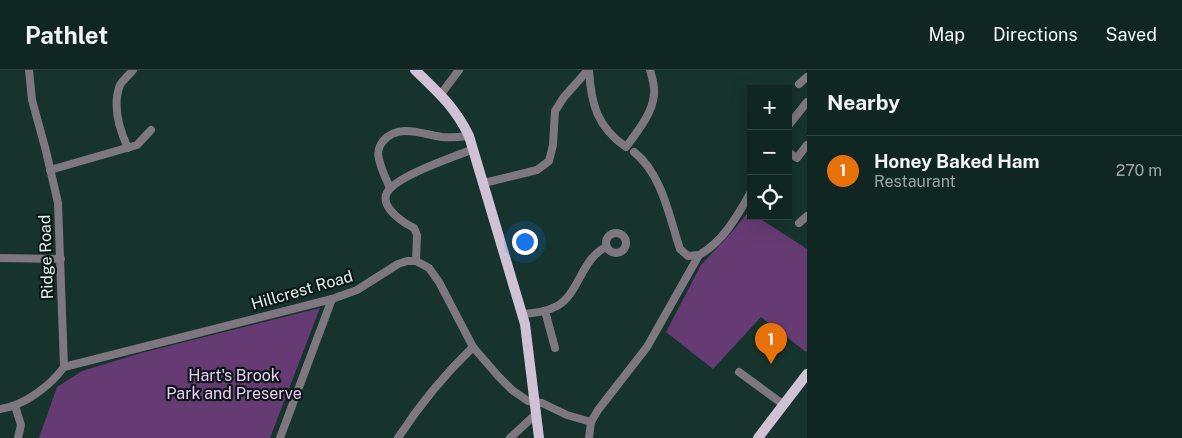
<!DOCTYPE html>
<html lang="en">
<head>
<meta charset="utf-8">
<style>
  body { margin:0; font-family:"Public Sans",sans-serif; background:#1e322f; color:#f1f3f6 }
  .controls { position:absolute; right:15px; top:15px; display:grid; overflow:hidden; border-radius:0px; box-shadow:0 5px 20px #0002 }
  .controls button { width:45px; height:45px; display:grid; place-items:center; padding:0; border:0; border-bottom:1px solid #304340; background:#102622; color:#f1f3f6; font:25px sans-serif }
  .you { position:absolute; left:524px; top:171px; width:18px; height:18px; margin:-12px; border:4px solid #fff; border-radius:50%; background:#1a73e8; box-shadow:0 0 0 8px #1a73e833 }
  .badge { display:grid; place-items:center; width:32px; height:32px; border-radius:50%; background:#de98f2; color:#fff; font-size:16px; font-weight:700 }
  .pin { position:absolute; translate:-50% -41px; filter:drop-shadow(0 1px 2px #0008) }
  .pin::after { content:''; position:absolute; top:26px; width:18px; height:15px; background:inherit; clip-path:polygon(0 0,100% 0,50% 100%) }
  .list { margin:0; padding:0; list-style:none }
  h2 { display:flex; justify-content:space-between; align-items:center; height:65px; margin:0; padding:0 20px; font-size:21px }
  h2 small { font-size:16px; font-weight:400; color:#9ca5a5 }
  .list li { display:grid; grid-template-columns:32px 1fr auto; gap:15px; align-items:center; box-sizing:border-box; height:70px; padding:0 20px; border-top:1px solid #304340 }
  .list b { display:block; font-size:19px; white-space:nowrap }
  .list p { margin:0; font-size:16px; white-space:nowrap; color:#9ca5a5 }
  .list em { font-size:16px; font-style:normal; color:#9ca5a5 }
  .icon { flex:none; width:28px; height:28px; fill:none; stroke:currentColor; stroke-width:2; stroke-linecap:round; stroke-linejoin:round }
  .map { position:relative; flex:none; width:807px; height:368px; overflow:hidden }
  header { display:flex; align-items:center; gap:30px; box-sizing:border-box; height:70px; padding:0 25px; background:#102622; border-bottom:1px solid #304340 }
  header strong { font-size:24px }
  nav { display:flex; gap:28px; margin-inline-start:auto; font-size:18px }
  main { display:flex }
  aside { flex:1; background:#102622 }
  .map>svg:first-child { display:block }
  .green { fill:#663b73 }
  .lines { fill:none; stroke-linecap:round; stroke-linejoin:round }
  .minor { stroke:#7e7780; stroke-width:8 }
  .major { stroke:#d0c1d5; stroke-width:10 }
  .labels { text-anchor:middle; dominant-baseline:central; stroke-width:4.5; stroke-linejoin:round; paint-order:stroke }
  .street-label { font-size:16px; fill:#e3f4f0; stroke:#0c1815 }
  .park-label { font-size:16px; fill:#f0c8fc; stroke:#0c1815 }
</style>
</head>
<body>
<header>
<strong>Pathlet</strong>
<nav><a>Map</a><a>Directions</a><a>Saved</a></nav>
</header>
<main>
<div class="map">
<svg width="807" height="368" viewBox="0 0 807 368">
  <rect width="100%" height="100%" fill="#16332d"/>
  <g class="green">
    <polygon points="749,141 751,143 751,146 756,146 807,179 807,280 806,282 761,247 713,299 666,262 701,195 732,162"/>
    <polygon points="320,238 270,368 39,368 57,317 82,301 141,283"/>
  </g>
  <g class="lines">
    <g class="minor">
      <path d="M589,0c2,34 8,57 37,77 11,-15 27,-34 28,-53 1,-8 -2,-17 -4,-24"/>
      <polyline points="799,14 807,7"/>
      <polyline points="441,24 459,0"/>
      <polyline points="788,56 807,32"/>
      <path d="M128,78c-9,-19 -16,-42 -8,-63 3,-5 9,-10 13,-15"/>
      <path d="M634,82c28,22 35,64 46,97l8,7 11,-1"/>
      <polyline points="788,82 797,88 807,75"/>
      <polyline points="50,100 137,75 151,60"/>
      <polyline points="484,113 537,100 549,91 553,75 555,41 564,27 588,0"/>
      <path d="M390,118c-4,-9 -9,-19 -11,-29 -2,-6 0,-13 4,-18 16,-18 38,-7 59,-4 9,1 18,0 27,-1"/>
      <polyline points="799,153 807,146"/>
      <circle cx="616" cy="173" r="10"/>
      <polyline points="0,188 61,189"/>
      <path d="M416,191l1,-26 -3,-7c-10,-5 -32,-19 -28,-33 5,-18 69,-38 87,-46"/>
      <polyline points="545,241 555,278"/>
      <path d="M522,244c12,-1 24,-2 35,-8 22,-12 24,-47 49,-59"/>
      <polyline points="64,297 332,229 357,220 398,194 407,191 416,191 429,198 439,212 473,277 499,307 512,320 528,331 542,333 567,345 591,352"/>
      <polyline points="739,302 784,335"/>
      <polyline points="15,336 21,355 18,368"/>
      <path d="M0,339c24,-3 50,-23 64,-42l-6,-164 -12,-52 -14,-51 -3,-30"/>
      <polyline points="280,368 332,229"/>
      <path d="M398,368c22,-34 46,-63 75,-91"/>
      <polyline points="510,368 535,345"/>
      <path d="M589,368l2,-16 7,-12 49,-63 52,-92c24,-13 39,-40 52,-63"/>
    </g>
    <g class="major">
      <path d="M415,0c23,22 40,37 54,66l56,188 14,114"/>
      <polyline points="758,368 807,304"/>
    </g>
  </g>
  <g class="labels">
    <g class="street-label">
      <text transform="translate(46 187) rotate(-92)">Ridge Road</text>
      <text transform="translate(302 220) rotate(-16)">Hillcrest Road</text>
    </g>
    <g class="park-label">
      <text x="234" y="305">Hart's Brook<tspan x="234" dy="18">Park and Preserve</tspan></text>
    </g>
  </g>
</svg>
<div class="controls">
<button>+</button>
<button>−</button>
<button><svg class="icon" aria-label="locate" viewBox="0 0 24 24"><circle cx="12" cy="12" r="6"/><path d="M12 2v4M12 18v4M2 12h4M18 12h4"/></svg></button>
</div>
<div class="you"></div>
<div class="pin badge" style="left:771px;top:294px;background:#e8710a">1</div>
</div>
<aside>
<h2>Nearby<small></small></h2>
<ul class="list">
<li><span class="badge" style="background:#e8710a">1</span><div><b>Honey Baked Ham</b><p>Restaurant</p></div><em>270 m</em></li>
</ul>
</aside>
</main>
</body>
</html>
